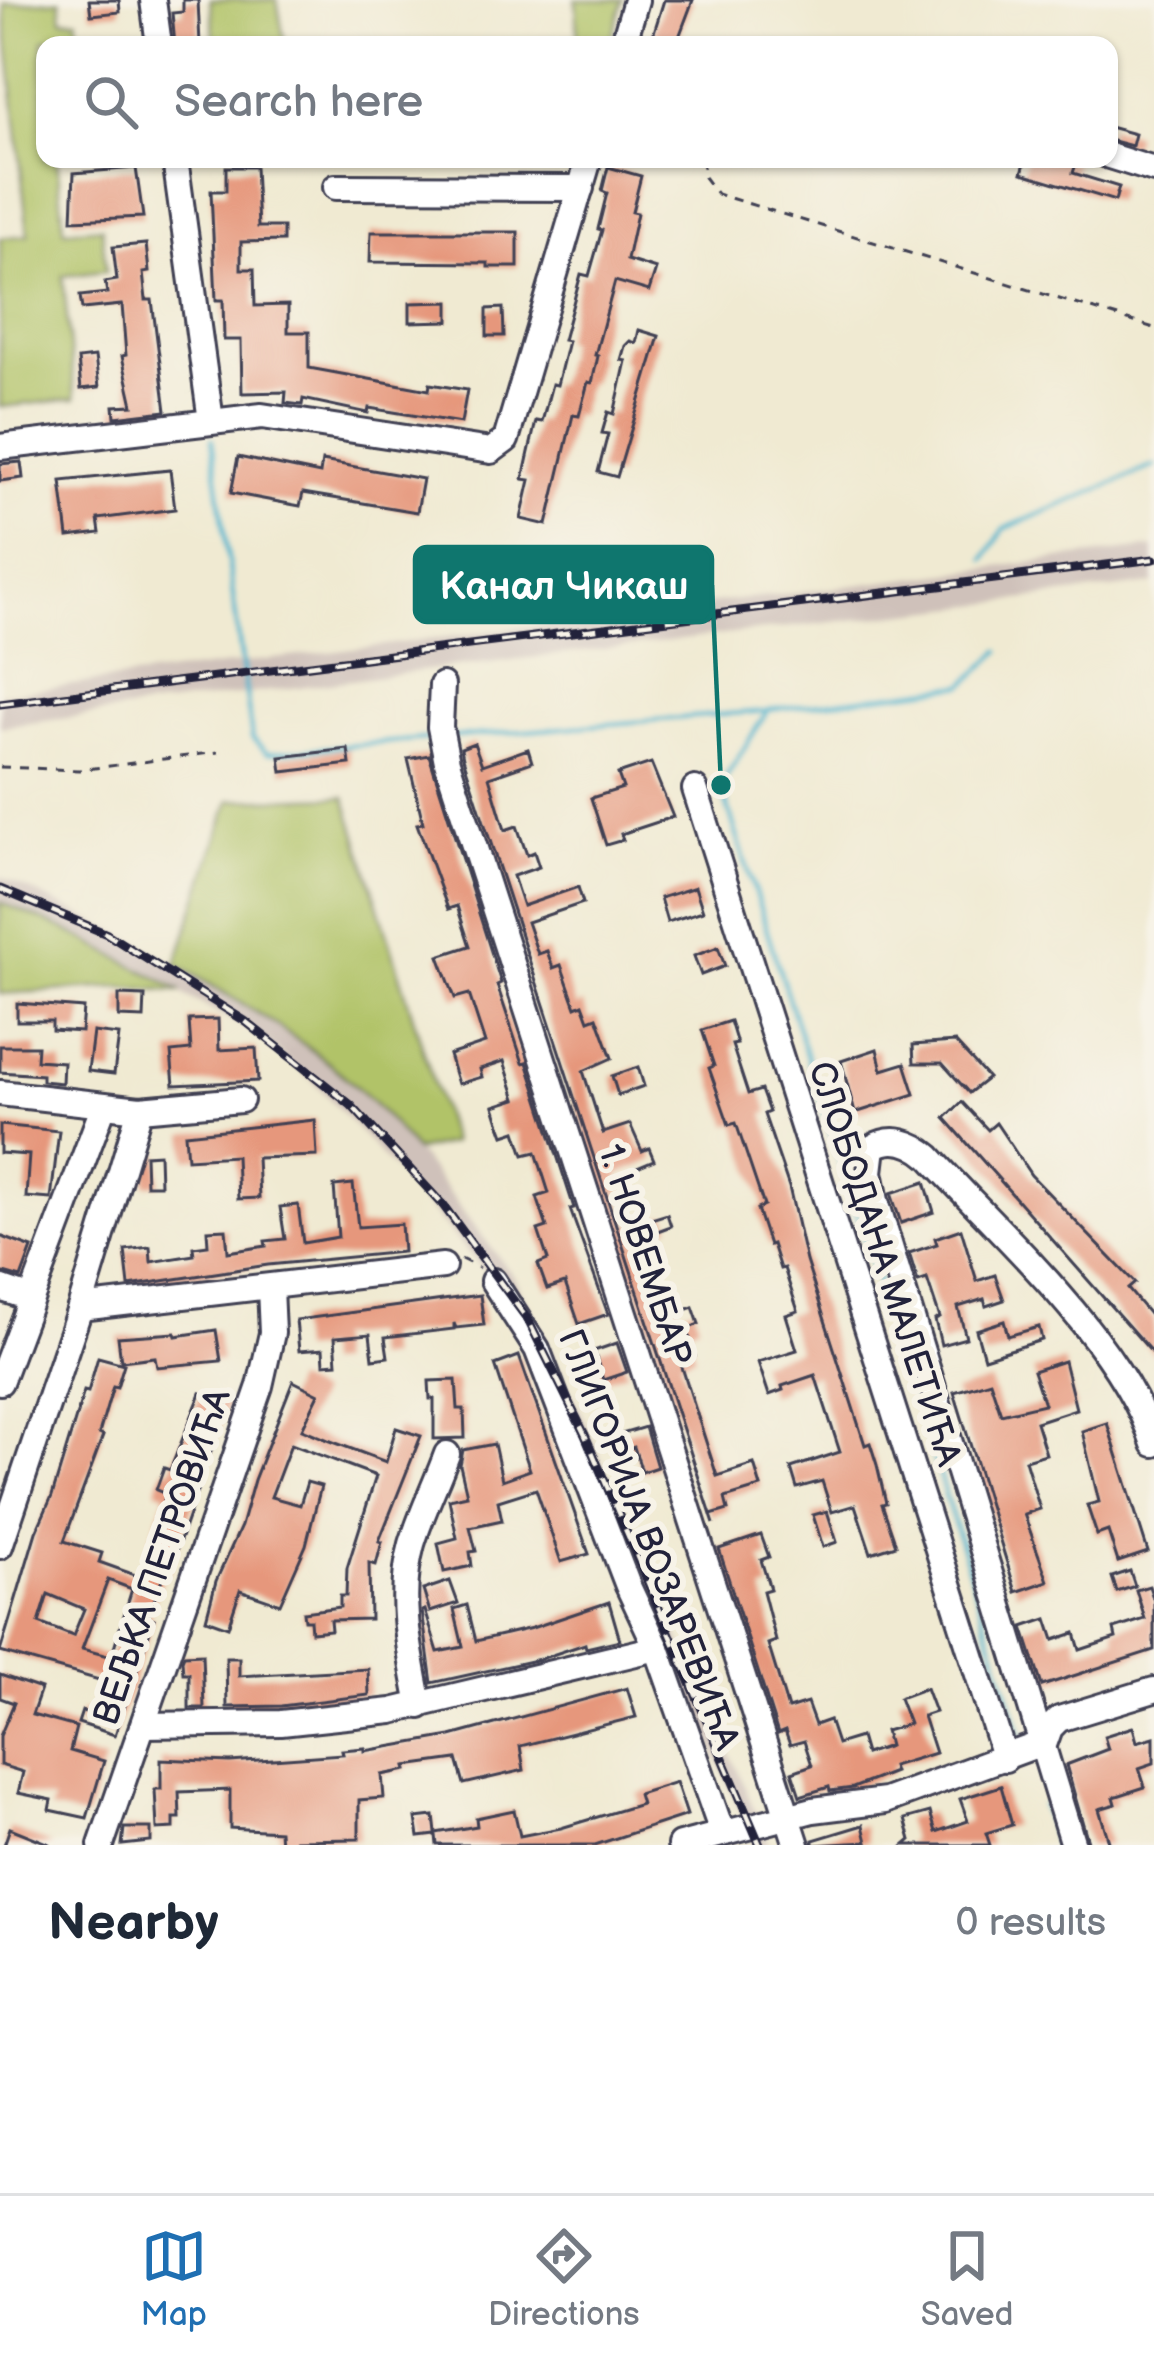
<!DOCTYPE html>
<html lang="en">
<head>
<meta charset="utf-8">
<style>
  body { margin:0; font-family:"Balsamiq Sans",sans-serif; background:#f6f6f7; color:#1f2937 }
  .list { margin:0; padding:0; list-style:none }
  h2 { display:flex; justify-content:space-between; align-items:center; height:156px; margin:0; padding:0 48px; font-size:51px }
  h2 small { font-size:39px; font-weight:400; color:#747a83 }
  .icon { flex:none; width:66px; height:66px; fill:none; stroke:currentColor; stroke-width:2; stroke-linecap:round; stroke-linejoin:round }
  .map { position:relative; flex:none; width:1154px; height:1845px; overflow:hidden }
  .search { position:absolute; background:#fff; box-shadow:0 3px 9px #0004; left:36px; right:36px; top:36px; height:132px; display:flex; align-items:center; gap:30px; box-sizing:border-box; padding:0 42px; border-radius:24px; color:#747a83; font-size:45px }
  .sheet { height:348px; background:#fff }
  nav { display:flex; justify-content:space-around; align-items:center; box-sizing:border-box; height:168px; border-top:3px solid #e0e1e3; background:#fff; font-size:33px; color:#747a83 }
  nav a { display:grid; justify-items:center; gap:6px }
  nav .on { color:#1f6fb2 }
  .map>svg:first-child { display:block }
  .industrial { fill:#cfc1ba }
  .green { fill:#b1c367; stroke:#6a7251; stroke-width:3 }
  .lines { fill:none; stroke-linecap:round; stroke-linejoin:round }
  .stream { stroke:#50b5ce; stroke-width:4.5 }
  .building { fill:#e6977b; fill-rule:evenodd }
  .minor-casing { stroke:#414052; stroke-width:30 }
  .path { stroke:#414052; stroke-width:3; stroke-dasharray:9 9; stroke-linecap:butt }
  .minor { stroke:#fff; stroke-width:24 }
  .rail-casing { stroke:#22223b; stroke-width:9 }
  .rail { stroke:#f7f3e8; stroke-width:4.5; stroke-dasharray:14; stroke-linecap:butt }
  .labels { text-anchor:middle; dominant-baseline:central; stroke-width:12; stroke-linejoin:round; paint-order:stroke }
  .street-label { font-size:36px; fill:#22223b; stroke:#f7f3e8 }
  .leader { fill:none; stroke:#0f766e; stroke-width:4.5 }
  .callout-dot { fill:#0f766e; stroke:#f7f3e8; stroke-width:4.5 }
  .callout { fill:#0f766e; stroke:#0f766e; stroke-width:4.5 }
  .callout-label { font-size:39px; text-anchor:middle; font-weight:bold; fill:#fff }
</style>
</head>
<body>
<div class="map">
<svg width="1154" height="1845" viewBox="0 0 1154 1845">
  <rect width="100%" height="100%" fill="#f7f3e8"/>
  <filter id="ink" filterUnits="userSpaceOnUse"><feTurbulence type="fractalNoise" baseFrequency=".00833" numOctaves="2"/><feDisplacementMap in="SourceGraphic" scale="24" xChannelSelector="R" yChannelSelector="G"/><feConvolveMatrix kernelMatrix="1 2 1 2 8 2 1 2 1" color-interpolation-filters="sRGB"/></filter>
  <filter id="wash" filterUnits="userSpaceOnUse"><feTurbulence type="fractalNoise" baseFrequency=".004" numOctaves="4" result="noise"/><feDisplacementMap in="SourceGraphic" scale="48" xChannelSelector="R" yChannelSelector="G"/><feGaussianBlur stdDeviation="2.7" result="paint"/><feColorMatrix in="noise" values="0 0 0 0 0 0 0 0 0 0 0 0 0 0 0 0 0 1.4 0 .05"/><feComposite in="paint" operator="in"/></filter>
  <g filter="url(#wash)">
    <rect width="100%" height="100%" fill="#f0ead2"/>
    <g class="industrial">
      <polygon points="1154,547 1154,584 420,671 0,727 0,694"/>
      <polygon points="0,876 144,945 258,1013 332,1062 387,1114 514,1277 566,1378 770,1845 755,1845 534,1339 505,1293 316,1084 258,1035 64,929 0,902"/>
    </g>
    <g class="green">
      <polygon points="60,0 62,19 77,19 79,36 44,40 45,159 57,159 64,230 102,227 106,271 63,276 75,399 0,407 0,238 28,235 4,4"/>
      <polygon points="210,0 277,0 285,45 215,45"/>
      <polygon points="576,0 623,0 610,45 578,45"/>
      <path d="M345,797l107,346 -37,8c-68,-89 -144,-130 -239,-187l54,-164z"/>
      <polygon points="0,902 64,929 182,991 115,987 0,994"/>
    </g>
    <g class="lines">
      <g class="stream">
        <polyline points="212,439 252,738 267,753 436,738"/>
        <polyline points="985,559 1004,529 1154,466"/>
        <polyline points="1000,651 964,685 768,710 721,785 1023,1741"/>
        <polyline points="454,737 765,711"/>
        <polyline points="1043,1805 1055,1845"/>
      </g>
    </g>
    <g id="blocks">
      <g class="building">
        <polygon points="89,0 119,0 120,12 91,15"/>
        <polygon points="183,0 198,0 200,45 175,45 172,13 183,12"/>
        <polygon points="664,0 693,0 676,45 650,45"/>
        <polygon points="1109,127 1135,134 1132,146 1109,140"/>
        <polygon points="1026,159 1060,159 1076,164 1073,173 1119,187 1115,201 1022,173"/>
        <polygon points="226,167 255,167 258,227 283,227 283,241 241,242 241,269 254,269 255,306 288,305 288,332 309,332 309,368 429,390 430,384 467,390 461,423 369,408 368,413 303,399 302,405 285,403 286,392 242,393 241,340 224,340 223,300 216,300 211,191 226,191"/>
        <polygon points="608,167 641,176 632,212 637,213 627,260 656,269 649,291 615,281 595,355 598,356 592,383 588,382 579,416 573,415 547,525 521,519 530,480 523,479 536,421 542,422 552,384 557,385 568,341 563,340 581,274 589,276 602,230 598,229 607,193 602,191"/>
        <polygon points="136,168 143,217 72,220 74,173"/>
        <polygon points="371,232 518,232 518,267 488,267 488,263 370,262"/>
        <polygon points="146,244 149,272 143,273 146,300 152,300 166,411 115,417 114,406 133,405 122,356 126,355 122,305 82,309 80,296 107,293 105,282 117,280 113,247"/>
        <polygon points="449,302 449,321 410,322 410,303"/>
        <polygon points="503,308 504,336 487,336 487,309"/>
        <polygon points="639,330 659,336 617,477 598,472 608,434 602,433 608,412 614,414 626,361 621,360 625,346 630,341 636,343"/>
        <polygon points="95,357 99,387 81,389 78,359"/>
        <polygon points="238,457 320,474 322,461 423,479 417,512 303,493 300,506 231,493"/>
        <polygon points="21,462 23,478 0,481 0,464"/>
        <polygon points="170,470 175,509 98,519 100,533 68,537 61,481"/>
        <polygon points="474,743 482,765 528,749 532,762 489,777 505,830 517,826 527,855 534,852 539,867 513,876 523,906 578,887 583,903 527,922 538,954 547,951 553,968 561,965 576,1007 583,1004 589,1020 597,1017 612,1058 583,1071 603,1133 630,1124 642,1151 649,1148 654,1160 618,1175 624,1189 616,1192 629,1226 667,1214 671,1226 636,1239 653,1287 668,1282 679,1312 693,1307 699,1324 687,1329 695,1356 680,1361 717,1476 754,1464 761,1487 725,1498 728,1510 711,1515 714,1524 463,758 461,748"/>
        <polygon points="348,749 350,764 282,772 280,757"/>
        <polygon points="429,755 501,983 497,985 523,1063 527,1062 574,1208 570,1209 608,1314 579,1324 565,1283 547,1289 538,1264 548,1260 538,1230 547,1227 537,1197 549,1193 536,1152 524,1155 516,1131 504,1135 498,1119 494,1106 516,1099 504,1061 480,1069 482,1077 458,1084 449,1055 485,1043 469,994 455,998 439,956 470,946 457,906 448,909 417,824 423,823 408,759"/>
        <polygon points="651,763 673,817 621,834 623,840 606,845 591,798 623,788 618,774"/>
        <polygon points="695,887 703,911 667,922 660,898"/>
        <polygon points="718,947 725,966 701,975 694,956"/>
        <polygon points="119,995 145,996 144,1018 119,1017"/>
        <polygon points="17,1003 83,1008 81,1032 52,1030 52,1021 17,1021"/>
        <polygon points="218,1019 219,1050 256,1048 258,1081 174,1085 171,1052 191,1050 189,1020"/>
        <polygon points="730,1021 737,1044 732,1045 748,1094 761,1090 769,1112 764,1114 789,1187 806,1261 865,1445 870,1443 877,1465 886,1503 882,1504 896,1545 871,1553 855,1505 832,1512 822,1481 797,1488 791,1468 840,1452 815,1375 782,1386 783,1390 769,1395 758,1362 797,1350 786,1315 798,1311 784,1268 780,1269 772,1244 769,1245 757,1209 764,1206 736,1123 729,1125 709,1068 714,1066 702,1030"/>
        <polygon points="93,1032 119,1035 114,1074 88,1071"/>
        <polygon points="955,1042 988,1078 969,1093 942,1063 914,1063 913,1045"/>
        <polygon points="0,1046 37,1046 36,1060 63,1062 62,1083 42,1081 42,1075 0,1072"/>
        <polygon points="877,1049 882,1070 905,1063 915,1094 855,1113 841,1061"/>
        <polygon points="638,1067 644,1086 618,1095 612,1076"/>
        <polygon points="962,1102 988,1130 996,1123 1031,1175 1135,1283 1128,1289 1154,1320 1154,1355 945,1118"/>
        <polygon points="315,1120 317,1156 257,1158 259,1198 238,1199 236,1156 187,1159 185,1134"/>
        <polygon points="0,1125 59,1131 51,1199 26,1197 29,1155 0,1153"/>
        <polygon points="159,1154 160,1185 146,1185 145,1155"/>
        <polygon points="925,1182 934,1212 901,1223 891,1193"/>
        <polygon points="353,1184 358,1227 401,1224 403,1252 268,1265 129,1286 125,1250 150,1247 151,1262 194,1255 193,1247 208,1245 207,1230 226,1229 228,1252 266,1246 265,1241 285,1239 280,1207 298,1205 303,1243 338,1237 334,1186"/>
        <polygon points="961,1229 977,1281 995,1275 1004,1300 986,1306 984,1299 958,1307 966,1338 941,1345 935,1320 940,1318 927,1279 918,1282 909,1253 937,1244 935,1238"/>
        <polygon points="0,1236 32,1248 21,1278 0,1272"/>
        <polygon points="480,1295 484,1325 456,1328 454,1323 454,1329 385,1337 388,1357 373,1359 370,1334 335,1337 337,1363 324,1364 323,1349 299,1351 296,1320"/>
        <polygon points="1004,1321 1008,1336 1039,1327 1042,1340 984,1358 976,1330"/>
        <polygon points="216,1330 221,1361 157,1367 155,1357 121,1361 118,1337 175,1333 176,1336"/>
        <polygon points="617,1343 627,1372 603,1380 594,1351"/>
        <polygon points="519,1356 589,1554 561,1562 536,1489 498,1501 502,1520 470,1527 476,1551 470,1552 472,1566 444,1572 438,1543 457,1538 449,1499 467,1495 460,1465 463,1450 494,1444 502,1480 530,1470 495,1365"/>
        <path d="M98,1357l26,7 -7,23 -4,-1 -14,48 4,2 -39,105 38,12 -3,9 39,14 28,-82 -10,-4 8,-22 6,2 31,-77 27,10 -59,169 -4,-1 -17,46 6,2 -39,116 -37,-12 4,-12 10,3 11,-33 -103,-29 36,-120 16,-36 32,-105 4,1zM108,1580l24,9 -21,68 -29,-8zM48,1594l36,15 -11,27 -34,-13z"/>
        <polygon points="1064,1361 1076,1409 1036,1422 1046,1454 1025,1460 1040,1509 1024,1514 1048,1581 1016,1592 954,1392 990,1381 1001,1414 1044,1404 1033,1371"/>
        <polygon points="456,1380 458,1409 464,1409 465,1438 434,1439 434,1399 430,1399 429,1381"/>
        <polygon points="293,1381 319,1394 302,1429 328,1440 386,1462 396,1428 421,1436 379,1541 382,1542 376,1565 369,1563 370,1619 330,1620 331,1630 311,1632 310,1620 304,1620 303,1612 340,1607 340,1596 346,1596 347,1568 376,1476 291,1444 271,1497 300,1505 307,1482 321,1486 306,1545 280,1604 240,1590 228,1627 206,1619 216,1581 241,1526 254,1480"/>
        <polygon points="1107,1423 1148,1552 1118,1562 1108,1531 1097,1535 1087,1505 1099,1502 1082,1431"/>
        <polygon points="645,1427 657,1467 642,1472 634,1447 620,1451 615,1436"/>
        <polygon points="827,1511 837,1542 823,1547 813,1515"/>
        <polygon points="761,1535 769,1557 761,1560 770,1589 763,1591 776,1641 768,1644 788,1709 807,1703 815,1725 829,1720 837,1744 860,1737 865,1754 889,1746 885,1731 909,1724 899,1698 926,1688 935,1712 923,1716 935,1753 892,1766 894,1772 853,1788 830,1791 829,1787 800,1796 792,1772 812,1765 804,1741 790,1745 785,1731 778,1734 719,1549"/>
        <polygon points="1130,1571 1135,1586 1117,1592 1112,1577"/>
        <polygon points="450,1581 458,1603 430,1612 423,1590"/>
        <polygon points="1149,1586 1154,1601 1154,1650 1042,1686 1023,1627 1047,1619 1054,1640 1075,1633 1080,1650 1116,1638 1114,1629 1145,1619 1136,1590"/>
        <polygon points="609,1602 620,1640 586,1648 585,1644 540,1659 432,1683 422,1611 425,1610 438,1652 463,1647 454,1609 467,1605 476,1641 532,1628"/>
        <polygon points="202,1654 204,1708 189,1708 189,1673 183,1673 182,1660 184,1655"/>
        <polygon points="226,1658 239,1658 239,1676 368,1669 369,1695 281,1706 227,1707"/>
        <polygon points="0,1675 41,1689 32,1715 76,1727 70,1751 104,1761 87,1818 50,1810 52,1800 18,1793 23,1772 0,1765 0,1736 14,1703 0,1698"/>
        <polygon points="627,1688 636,1717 520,1746 524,1770 464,1784 457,1759 406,1766 407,1770 382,1775 384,1798 359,1800 359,1839 295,1840 296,1845 280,1845 279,1831 230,1828 230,1790 179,1792 180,1818 174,1818 174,1828 157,1829 155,1789 161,1789 161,1759 230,1762 343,1754 342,1750 365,1748 365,1751 451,1736"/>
        <polygon points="1133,1727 1137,1742 1154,1737 1154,1763 1139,1768 1145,1787 1114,1797 1116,1804 1099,1809 1110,1845 1089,1845 1066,1765 1108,1749 1104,1736"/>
        <polygon points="676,1782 687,1815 595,1845 437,1845 436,1835 419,1837 416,1818 434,1816 436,1833 477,1826 476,1818 514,1810 520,1836 561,1828 641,1804 638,1794"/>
        <polygon points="1001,1786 1012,1825 986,1833 990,1845 905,1845 911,1840 905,1819 930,1812 936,1832 968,1821 960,1799"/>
        <polygon points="863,1825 867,1842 813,1845 813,1840"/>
        <polygon points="10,1828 50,1844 50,1845 4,1845"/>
        <polygon points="124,1828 151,1828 151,1842 122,1845"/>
      </g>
    </g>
  </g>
  <g filter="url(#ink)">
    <use href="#blocks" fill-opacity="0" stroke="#414052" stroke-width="3"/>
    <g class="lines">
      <defs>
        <g id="minor">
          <polyline points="153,0 159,45"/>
          <polyline points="623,45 636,0"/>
          <polyline points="1109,156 1154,170"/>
          <polyline points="175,159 211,421"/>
          <polyline points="336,187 581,188"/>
          <polyline points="0,447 262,416 491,451 506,440 589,159"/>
          <polyline points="442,685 440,727 447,762 797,1845"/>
          <polyline points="695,789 1005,1759"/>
          <polyline points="0,1093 140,1109 241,1100"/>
          <polyline points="493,1281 537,1349 628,1586 657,1648 722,1832"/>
          <polyline points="0,1288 29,1298"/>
          <polyline points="80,1308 443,1266"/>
          <polyline points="0,1382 104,1105"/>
          <polyline points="0,1546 80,1308 140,1109"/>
          <path d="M420,1706c-10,-54 -23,-108 -8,-162 9,-30 24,-60 35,-90"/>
          <polyline points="144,1725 281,1723 392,1711 657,1648"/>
          <polyline points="101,1845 260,1386 272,1333 270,1288"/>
          <polyline points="680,1845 813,1810 885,1801 1045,1742 1050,1728 1059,1719 1154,1690"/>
          <path d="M1073,1845l-197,-644 -6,-29 3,-25c20,-12 41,-4 57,10 73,80 191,184 224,287"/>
        </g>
      </defs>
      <use href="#minor" class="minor-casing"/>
      <g class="path">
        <polyline points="702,159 704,177 717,194 1154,328"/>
        <polyline points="0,767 79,770 218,752"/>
        <polyline points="461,1259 479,1268"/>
      </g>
      <use href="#minor" class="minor"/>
      <defs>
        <g id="rail">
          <polyline points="0,704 1154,559"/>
          <polyline points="0,889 107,934 245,1021 351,1105 443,1205 528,1320 585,1435 760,1845"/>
        </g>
      </defs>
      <use href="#rail" class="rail-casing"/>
      <use href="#rail" class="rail"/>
    </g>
  </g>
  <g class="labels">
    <g class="street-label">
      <text transform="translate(644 1255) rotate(72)">1. НОВЕМБАР</text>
      <text transform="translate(884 1264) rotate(72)">СЛОБОДАНА МАЛЕТИЋА</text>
      <text transform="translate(648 1540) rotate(69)">ГЛИГОРИЈА ВОЗАРЕВИЋА</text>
      <text transform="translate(163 1557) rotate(-71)">ВЕЉКА ПЕТРОВИЋА</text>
    </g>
  </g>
  <path class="leader" d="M721 785L712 585"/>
  <circle class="callout-dot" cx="721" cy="785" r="12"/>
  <rect class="callout" x="415" y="547" width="297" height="75" rx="12"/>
  <g class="callout-label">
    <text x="564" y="599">Канал Чикаш</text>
  </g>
</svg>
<div class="search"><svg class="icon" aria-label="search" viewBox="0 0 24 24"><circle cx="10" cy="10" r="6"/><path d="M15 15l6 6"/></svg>Search here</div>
</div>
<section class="sheet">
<h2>Nearby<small>0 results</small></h2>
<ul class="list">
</ul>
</section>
<nav>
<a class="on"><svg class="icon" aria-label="map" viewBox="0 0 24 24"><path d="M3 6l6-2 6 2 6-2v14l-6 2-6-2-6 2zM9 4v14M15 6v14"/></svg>Map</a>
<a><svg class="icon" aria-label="directions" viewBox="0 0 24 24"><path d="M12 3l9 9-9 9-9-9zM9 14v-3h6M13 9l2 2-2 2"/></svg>Directions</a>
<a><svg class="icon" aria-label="saved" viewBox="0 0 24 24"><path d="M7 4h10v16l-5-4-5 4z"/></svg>Saved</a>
</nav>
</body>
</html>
